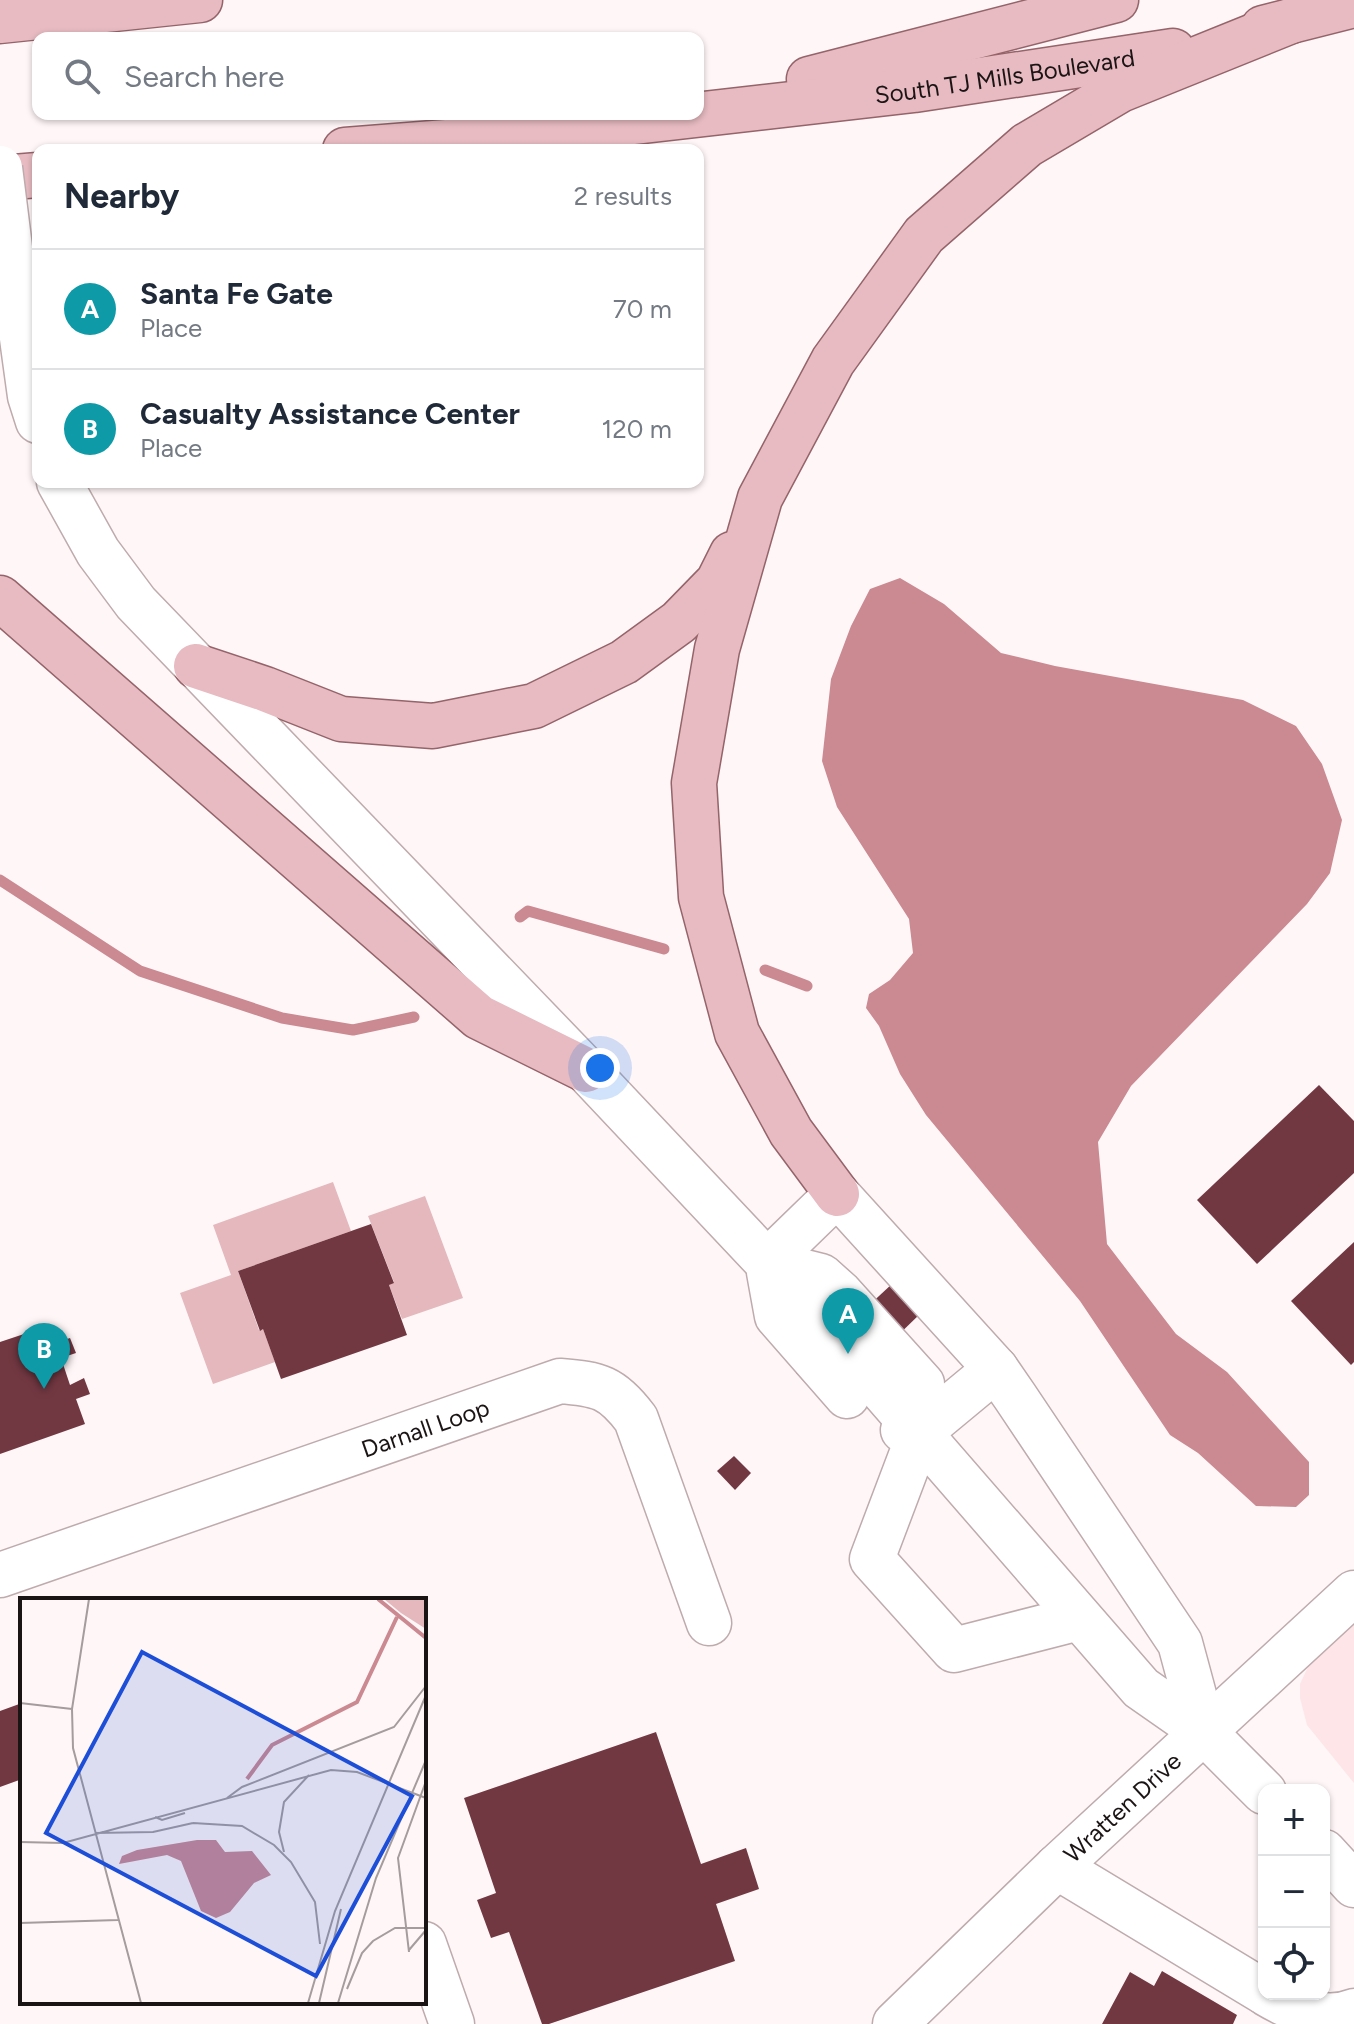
<!DOCTYPE html>
<html lang="en">
<head>
<meta charset="utf-8">
<style>
  body { margin:0; font-family:Figtree,sans-serif; background:#f2f2f3; color:#1f2937 }
  .controls { position:absolute; right:24px; bottom:24px; display:grid; overflow:hidden; border-radius:16px; box-shadow:0 2px 6px #0004 }
  .controls button { width:72px; height:72px; display:grid; place-items:center; padding:0; border:0; border-bottom:2px solid #e0e1e3; background:#fff; color:#1f2937; font:40px sans-serif }
  .you { position:absolute; left:600px; top:1068px; width:28px; height:28px; margin:-20px; border:6px solid #fff; border-radius:50%; background:#1a73e8; box-shadow:0 0 0 12px #1a73e833 }
  .badge { display:grid; place-items:center; width:52px; height:52px; border-radius:50%; background:#db2777; color:#fff; font-size:26px; font-weight:700 }
  .pin { position:absolute; translate:-50% -66px; filter:drop-shadow(0 2px 4px #0008) }
  .pin::after { content:''; position:absolute; top:42px; width:28px; height:24px; background:inherit; clip-path:polygon(0 0,100% 0,50% 100%) }
  .list { margin:0; padding:0; list-style:none }
  h2 { display:flex; justify-content:space-between; align-items:center; height:104px; margin:0; padding:0 32px; font-size:34px }
  h2 small { font-size:26px; font-weight:400; color:#747a83 }
  .list li { display:grid; grid-template-columns:52px 1fr auto; gap:24px; align-items:center; box-sizing:border-box; height:120px; padding:0 32px; border-top:2px solid #e0e1e3 }
  .list b { display:block; font-size:30px; white-space:nowrap }
  .list p { margin:0; font-size:26px; white-space:nowrap; color:#747a83 }
  .list em { font-size:26px; font-style:normal; color:#747a83 }
  .icon { flex:none; width:44px; height:44px; fill:none; stroke:currentColor; stroke-width:2; stroke-linecap:round; stroke-linejoin:round }
  .map { position:relative; flex:none; width:1354px; height:2024px; overflow:hidden }
  .search { position:absolute; background:#fff; box-shadow:0 2px 6px #0004; left:32px; top:32px; width:672px; height:88px; display:flex; align-items:center; gap:20px; box-sizing:border-box; padding:0 28px; border-radius:16px; color:#747a83; font-size:30px }
  .panel { position:absolute; background:#fff; box-shadow:0 2px 6px #0004; left:32px; top:144px; width:672px; height:344px; border-radius:16px }
  .map>svg:first-child { display:block }
  .built { fill:#fde5e8 }
  .green { fill:#e4b8bd }
  .water { fill:#cb8992 }
  .lines { fill:none; stroke-linecap:round; stroke-linejoin:round }
  .stream { stroke:#cb8992; stroke-width:11 }
  .building { fill:#723842 }
  .minor-casing { stroke:#bfabae; stroke-width:47 }
  .major-casing { stroke:#95636a; stroke-width:47 }
  .minor { stroke:#fff; stroke-width:44 }
  .major { stroke:#e7bbc1; stroke-width:44 }
  .minor-bridge-casing { stroke:#bfabae; stroke-width:47; stroke-linecap:butt }
  .minor-bridge { stroke:#fff; stroke-width:44 }
  .labels { text-anchor:middle; dominant-baseline:central; stroke-width:8; stroke-linejoin:round; paint-order:stroke }
  .street-label { font-size:24px; fill:#1b1415; stroke:#fff }
  .inset-river { fill:none; stroke:#cb8992; stroke-width:4 }
  .inset-road { fill:none; stroke:#a49c9d; stroke-width:2 }
  .view { fill:#1d4ed8; fill-opacity:0.15; stroke:#1d4ed8; stroke-width:4 }
  .inset-edge { fill:none; stroke:#1b1415; stroke-width:4 }
</style>
</head>
<body>
<div class="map">
<svg width="1354" height="2024" viewBox="0 0 1354 2024">
  <rect width="100%" height="100%" fill="#fff6f7"/>
  <polygon class="built" points="1354,1623 1354,1783 1307,1725 1300,1698 1300,1684 1308,1667"/>
  <g class="green">
    <polygon points="333,1182 351,1231 238,1271 259,1330 263,1329 275,1362 213,1384 180,1293 231,1275 213,1225"/>
    <polygon points="425,1196 463,1298 402,1319 389,1285 394,1282 368,1216"/>
  </g>
  <polygon class="water" points="900,578 944,604 1001,653 1055,666 1243,700 1296,726 1322,764 1342,820 1330,873 1307,904 1131,1086 1098,1142 1107,1244 1176,1334 1227,1372 1309,1462 1309,1495 1296,1507 1256,1506 1198,1453 1170,1435 1080,1301 926,1115 900,1074 879,1026 866,1008 869,994 890,980 913,953 909,919 837,807 822,761 831,679 851,626 870,589"/>
  <g class="lines">
    <g class="stream">
      <polyline points="0,880 140,971 282,1018 353,1030 414,1017"/>
      <polyline points="520,917 528,911 664,949"/>
      <polyline points="765,970 807,986"/>
    </g>
  </g>
  <g class="building">
    <polygon points="1319,1085 1354,1121 1354,1173 1257,1264 1197,1200"/>
    <polygon points="371,1224 394,1283 389,1285 407,1335 281,1379 263,1329 260,1331 238,1271"/>
    <polygon points="1354,1242 1354,1362 1351,1365 1291,1301"/>
    <polygon points="893,1283 921,1313 826,1405 796,1373"/>
    <polygon points="51,1325 56,1343 70,1338 76,1353 61,1358 70,1385 84,1378 90,1394 76,1399 85,1424 0,1454 0,1342"/>
    <polygon points="734,1456 751,1473 735,1490 717,1471"/>
    <polygon points="22,1703 22,1779 0,1787 0,1711"/>
    <polygon points="656,1732 701,1864 746,1848 759,1889 716,1904 735,1961 549,2024 542,2024 509,1932 491,1938 477,1900 496,1893 464,1798"/>
    <polygon points="1162,1971 1237,2015 1233,2024 1102,2024 1130,1972 1154,1986"/>
  </g>
  <g class="lines">
    <defs>
      <g id="minor">
        <polyline points="14,280 30,396 38,421"/>
        <polyline points="59,482 98,552 136,603 586,1070 816,1314 1141,1688 1204,1732 1264,1792"/>
        <polyline points="767,1262 837,1194 996,1369 1016,1398 1180,1643 1204,1732"/>
        <polyline points="777,1265 821,1276 840,1293 922,1384 920,1432 872,1559 954,1650 1079,1618"/>
        <polyline points="769,1272 777,1316 847,1396"/>
        <polyline points="903,1430 920,1432 996,1369"/>
        <path id="s1" d="M0,1575l560,-194c39,3 52,6 76,38l73,204"/>
        <polyline points="1324,1852 1354,1885"/>
        <polyline points="1057,1867 1264,1992"/>
        <polyline points="424,1944 452,2024"/>
        <path d="M1267,1994c25,15 58,29 87,17"/>
        <path id="s2" d="M895,2024l162,-157 297,-274"/>
      </g>
      <g id="major">
        <polyline points="0,21 200,0"/>
        <polyline points="1263,28 1354,5"/>
        <polyline points="809,79 1116,0"/>
        <path id="s3" d="M345,150l140,-11 429,-49 259,-39"/>
        <polyline points="0,178 38,175"/>
        <polyline points="0,598 479,1017 586,1070"/>
        <polyline points="196,666 265,689 341,719 433,726 534,706 624,662 679,622 718,582 732,554"/>
        <polyline points="837,1194 791,1132 737,1033 701,897 694,783 717,649 760,498 833,361 924,235 1027,145 1120,90 1291,21"/>
      </g>
    </defs>
    <use href="#minor" class="minor-casing"/>
    <use href="#major" class="major-casing"/>
    <use href="#minor" class="minor"/>
    <use href="#major" class="major"/>
    <defs>
      <polyline id="minor-bridge" points="0,168 14,280"/>
    </defs>
    <use href="#minor-bridge" class="minor-bridge-casing"/>
    <use href="#minor-bridge" class="minor-bridge"/>
  </g>
  <g class="labels">
    <g class="street-label">
      <text stroke="none"><textPath href="#s3" startOffset="664">South TJ Mills Boulevard</textPath></text>
      <text stroke="none"><textPath href="#s1" startOffset="450">Darnall Loop</textPath></text>
      <text stroke="none"><textPath href="#s2" startOffset="314">Wratten Drive</textPath></text>
    </g>
  </g>
  <g transform="translate(20 1598)">
    <rect width="406" height="406" fill="#fff6f7"/>
    <path d="M364,1h42v30l-25,-16z" fill="#e4b8bd"/>
    <path d="M177,242h19l9,12 27,-1 19,24 -17,8 -24,29 -14,6 -15,-7 -20,-50 -14,-6 -48,9 3,-8 15,-6z" fill="#cb8992"/>
    <path class="inset-river" d="M358,1l48,39M227,181l25,-34 85,-43 40,-85"/>
    <path class="inset-road" d="M69,1l-17,110 1,39 68,255M0,105l52,6M207,200l15,-11 152,-60 32,-41M135,219l7,3 23,-7M173,225l49,3 32,19 17,17 24,40 5,42M75,235l58,-1 40,-9M0,244l43,1 268,-73 26,2 69,26M264,254l-5,-20 5,-30 25,-27M0,325l98,-3M389,352l17,-20M389,354l-11,-94 28,-77M327,391l15,-36 11,-12 22,-13h31M288,405l27,-92 91,-216M299,405l22,-94M318,405l38,-125 50,-118"/>
    <path class="view" d="M122,54l270,144 -96,180 -270,-143z"/>
    <rect width="406" height="406" class="inset-edge"/>
  </g>
</svg>
<div class="controls">
<button>+</button>
<button>−</button>
<button><svg class="icon" aria-label="locate" viewBox="0 0 24 24"><circle cx="12" cy="12" r="6"/><path d="M12 2v4M12 18v4M2 12h4M18 12h4"/></svg></button>
</div>
<div class="you"></div>
<div class="pin badge" style="left:848px;top:1354px;background:#0f9aa8">A</div>
<div class="pin badge" style="left:44px;top:1389px;background:#0f9aa8">B</div>
<div class="search"><svg class="icon" aria-label="search" viewBox="0 0 24 24"><circle cx="10" cy="10" r="6"/><path d="M15 15l6 6"/></svg>Search here</div>
<section class="panel">
<h2>Nearby<small>2 results</small></h2>
<ul class="list">
<li><span class="badge" style="background:#0f9aa8">A</span><div><b>Santa Fe Gate</b><p>Place</p></div><em>70 m</em></li>
<li><span class="badge" style="background:#0f9aa8">B</span><div><b>Casualty Assistance Center</b><p>Place</p></div><em>120 m</em></li>
</ul>
</section>
</div>
</body>
</html>
